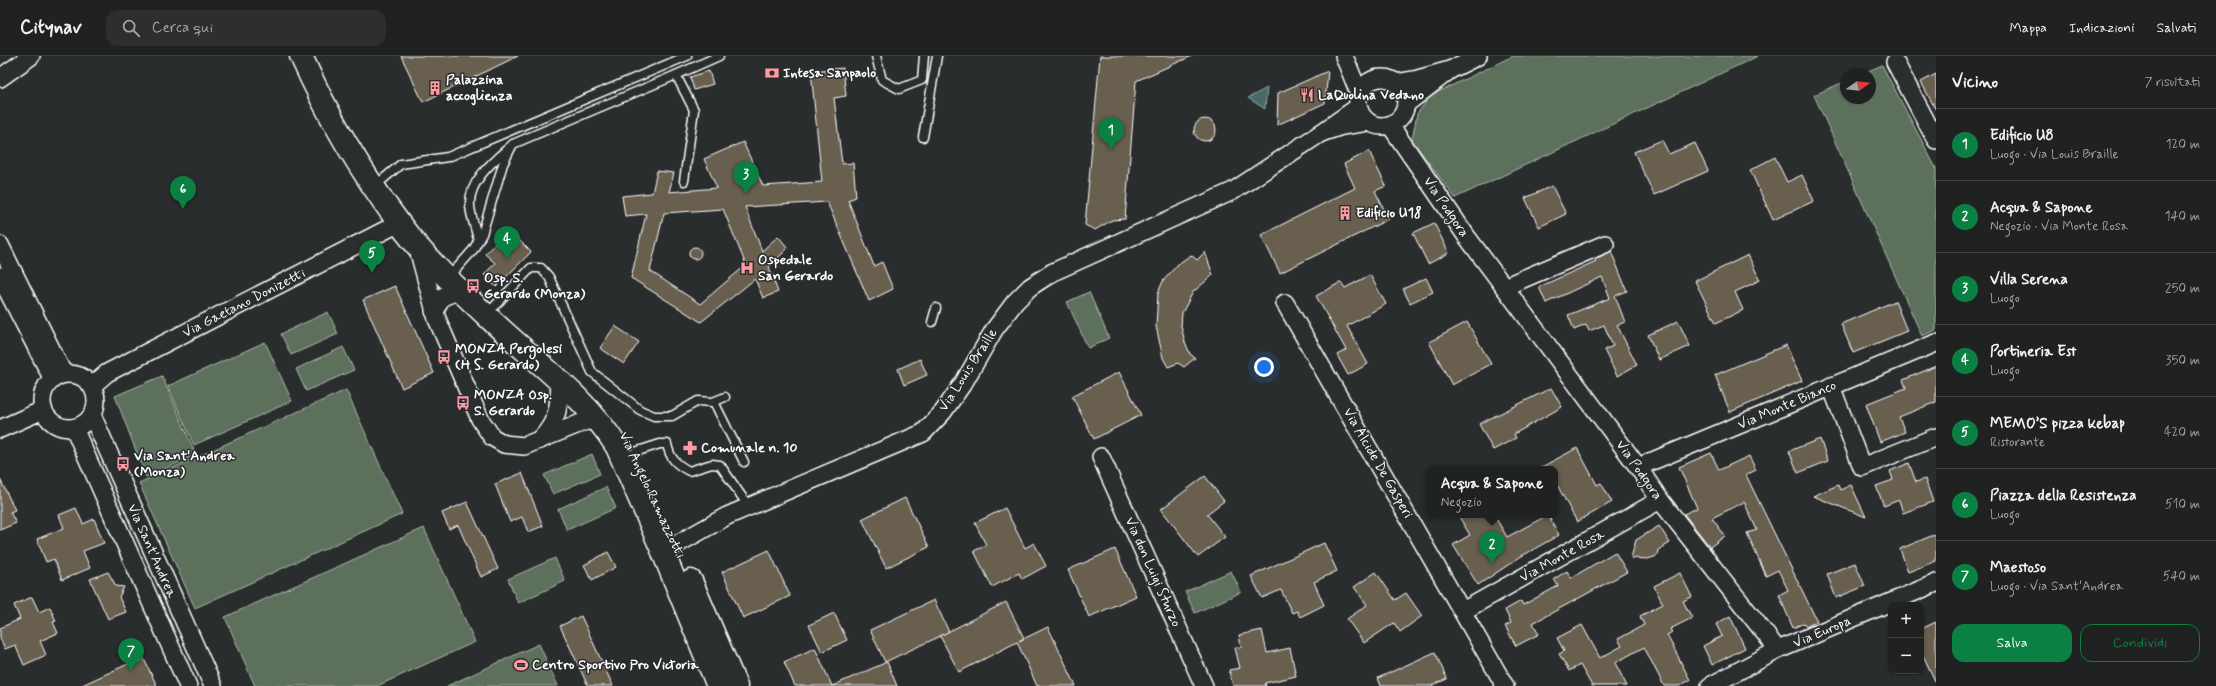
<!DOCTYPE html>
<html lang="it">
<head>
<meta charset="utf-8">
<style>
  body { margin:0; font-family:Mynerve,sans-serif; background:#2d2f2f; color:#f1f3f6 }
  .controls { position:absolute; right:12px; bottom:12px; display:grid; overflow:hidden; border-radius:8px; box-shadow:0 1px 3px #0004 }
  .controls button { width:36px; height:36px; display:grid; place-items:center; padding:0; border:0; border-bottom:1px solid #3d3f40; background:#202222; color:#f1f3f6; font:20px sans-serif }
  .compass { position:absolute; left:1840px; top:12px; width:36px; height:36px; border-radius:50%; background:#202222; box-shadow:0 1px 3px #0004; rotate:76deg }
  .you { position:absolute; left:1264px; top:311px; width:14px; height:14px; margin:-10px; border:3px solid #fff; border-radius:50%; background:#1a73e8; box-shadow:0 0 0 6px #1a73e833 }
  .badge { display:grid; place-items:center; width:26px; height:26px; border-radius:50%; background:#0b8043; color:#fff; font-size:13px; font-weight:700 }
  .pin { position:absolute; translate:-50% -33px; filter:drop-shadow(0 1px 2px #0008) }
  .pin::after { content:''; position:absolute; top:21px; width:14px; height:12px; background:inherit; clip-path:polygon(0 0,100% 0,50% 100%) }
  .popup { position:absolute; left:1426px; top:410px; width:132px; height:52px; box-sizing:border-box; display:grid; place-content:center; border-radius:8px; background:#202222; filter:drop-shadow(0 1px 3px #0005); font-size:13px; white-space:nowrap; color:#a2a4a5 }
  .popup b { font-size:15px; color:#f1f3f6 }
  .popup::after { content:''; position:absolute; left:50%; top:100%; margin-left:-8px; border:8px solid transparent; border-top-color:#202222 }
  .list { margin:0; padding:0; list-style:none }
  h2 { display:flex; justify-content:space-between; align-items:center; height:52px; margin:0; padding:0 16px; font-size:17px }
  h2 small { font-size:13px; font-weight:400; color:#a2a4a5 }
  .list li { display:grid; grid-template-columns:26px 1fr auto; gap:12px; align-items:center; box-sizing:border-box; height:72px; padding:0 16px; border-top:1px solid #3d3f40 }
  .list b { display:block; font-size:15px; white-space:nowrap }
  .list p { margin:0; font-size:13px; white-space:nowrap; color:#a2a4a5 }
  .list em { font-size:13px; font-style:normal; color:#a2a4a5 }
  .actions { display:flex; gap:8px; padding:12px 16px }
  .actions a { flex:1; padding:9px 0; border:1px solid #0b8043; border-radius:12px; text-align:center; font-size:14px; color:#0b8043 }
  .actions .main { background:#0b8043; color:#fff }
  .icon { flex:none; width:22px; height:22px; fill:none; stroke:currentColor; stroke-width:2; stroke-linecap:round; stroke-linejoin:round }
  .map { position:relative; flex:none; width:1936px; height:630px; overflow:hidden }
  header { display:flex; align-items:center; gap:24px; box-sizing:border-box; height:56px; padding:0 20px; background:#202222; border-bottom:1px solid #3d3f40 }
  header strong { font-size:19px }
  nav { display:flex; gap:22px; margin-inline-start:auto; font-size:14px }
  .search { width:280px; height:36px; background:#2d2f2f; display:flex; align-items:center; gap:10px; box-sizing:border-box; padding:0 14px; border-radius:12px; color:#a2a4a5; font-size:15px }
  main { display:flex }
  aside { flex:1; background:#202222 }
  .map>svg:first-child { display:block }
  .green { fill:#5c705b; stroke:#aeb8ad }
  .water { fill:#4a686b; stroke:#92a4a6 }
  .building { fill:#695f50; stroke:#fff; fill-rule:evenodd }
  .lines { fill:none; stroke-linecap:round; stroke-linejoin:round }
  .lane-casing { stroke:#fff; stroke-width:11 }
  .street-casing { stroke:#fff; stroke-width:20 }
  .secondary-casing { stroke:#fff; stroke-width:25 }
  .lane { stroke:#2a2d2e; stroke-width:8 }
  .street { stroke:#2a2d2e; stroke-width:17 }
  .secondary { stroke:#2a2d2e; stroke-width:22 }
  .labels { text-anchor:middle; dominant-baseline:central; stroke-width:3; stroke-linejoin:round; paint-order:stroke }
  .poi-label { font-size:14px; font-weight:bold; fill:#fff; stroke:#2a2d2e; text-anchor:start }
  .street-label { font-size:14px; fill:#fff; stroke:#2a2d2e }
</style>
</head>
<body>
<header>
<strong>Citynav</strong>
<div class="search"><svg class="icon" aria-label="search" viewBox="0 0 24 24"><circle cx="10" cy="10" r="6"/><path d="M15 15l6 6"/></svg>Cerca qui</div>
<nav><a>Mappa</a><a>Indicazioni</a><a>Salvati</a></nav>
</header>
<main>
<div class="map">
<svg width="1936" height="630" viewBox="0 0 1936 630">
  <rect width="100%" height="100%" fill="#2a2d2e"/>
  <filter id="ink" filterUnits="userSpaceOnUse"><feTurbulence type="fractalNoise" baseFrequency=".025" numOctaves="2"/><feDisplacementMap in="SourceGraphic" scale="8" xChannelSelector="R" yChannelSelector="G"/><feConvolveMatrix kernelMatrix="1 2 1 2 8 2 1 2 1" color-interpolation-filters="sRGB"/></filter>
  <g filter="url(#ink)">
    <g class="green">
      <polygon points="1513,0 1758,0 1455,142 1412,84 1417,58 1430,40"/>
      <polygon points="1882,9 1936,112 1936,274 1922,280 1814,39 1846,25 1846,42 1870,42 1870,18 1862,18"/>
      <polygon points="1089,236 1109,282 1088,292 1067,246"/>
      <polygon points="328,256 338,278 291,299 281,278"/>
      <polygon points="265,286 292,345 194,389 168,330"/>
      <polygon points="343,291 354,314 306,335 296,313"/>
      <polygon points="162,320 196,399 146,421 115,340"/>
      <polygon points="346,334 402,458 195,552 139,427"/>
      <polygon points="592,398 600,418 553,438 544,419"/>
      <polygon points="606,431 616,452 567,474 558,453"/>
      <polygon points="424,472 475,586 377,630 255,630 225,561"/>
      <polygon points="555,502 565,525 518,547 508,523"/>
      <polygon points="1231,515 1241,536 1195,557 1185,536"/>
      <polygon points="539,588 558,630 447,630"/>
    </g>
    <polygon class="water" points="1267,32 1265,53 1248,42"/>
    <g class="building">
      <polygon points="401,0 518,0 423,46"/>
      <polygon points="1100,0 1192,0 1136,25 1125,163 1112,164 1095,174 1085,169"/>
      <path d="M843,12l3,28 -12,2 8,66 11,-1 3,34 -8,3 26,66 8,-4 11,27 -24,12 -42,-99 -82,5 17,44 16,-15 10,12 -19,19 9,25 -15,6 -8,-19 -54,43 -70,-44 15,-64 -21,2 -3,-20 30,-3 5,-22 17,2 -5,19 48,-4 -13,-29 39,-17 20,44 59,-4 -11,-111zM723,153l23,56 -46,39 -50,-33 14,-58z"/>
      <polygon points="709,15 713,28 694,34 690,21"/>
      <polygon points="1328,15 1325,47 1277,69 1278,37"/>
      <polygon points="1936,18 1936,54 1921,26"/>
      <circle cx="1205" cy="74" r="11"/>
      <polygon points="1662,84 1669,98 1695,87 1708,115 1654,139 1634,96"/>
      <polygon points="1369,95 1386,130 1375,135 1389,163 1280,217 1261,179 1355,132 1344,108"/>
      <polygon points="1775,101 1787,126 1802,119 1814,145 1773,164 1750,114"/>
      <polygon points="1552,130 1566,158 1539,171 1525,142"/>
      <polygon points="1434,167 1449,197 1428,208 1413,177"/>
      <polygon points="517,182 531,196 496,231 484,219 495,207 485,198 499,183 507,192"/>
      <circle cx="695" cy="197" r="6"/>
      <polygon points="1611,195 1627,235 1615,240 1625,266 1617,269 1637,309 1617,320 1604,294 1613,290 1604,269 1589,275 1586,269 1574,274 1568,259 1610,242 1602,221 1546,247 1539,231 1596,205 1595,203"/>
      <polygon points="1205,196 1213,219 1193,236 1182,257 1181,270 1185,286 1190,298 1195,302 1184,311 1178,307 1168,311 1163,302 1156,270 1158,237 1163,225 1178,208 1191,199 1197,204"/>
      <polygon points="1748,199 1760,224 1735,236 1743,254 1716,267 1695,225"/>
      <polygon points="1370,219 1386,248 1347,270 1368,308 1348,319 1337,299 1346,294 1316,240 1341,226 1345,232"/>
      <polygon points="1426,222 1433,236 1410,247 1403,233"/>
      <polygon points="395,230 434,317 402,332 363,244"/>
      <polygon points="1895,245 1907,275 1853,297 1841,268"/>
      <polygon points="1678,265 1690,290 1659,304 1648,279"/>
      <polygon points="1467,266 1491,308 1452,329 1429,286"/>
      <polygon points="615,270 639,286 624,308 600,292"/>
      <polygon points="1786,289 1802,325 1730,356 1715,319"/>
      <polygon points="920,303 927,319 904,329 898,313"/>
      <polygon points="1936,310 1936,346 1899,361 1905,376 1880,386 1866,348 1906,332 1903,324"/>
      <polygon points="1119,316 1141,359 1094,383 1072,340"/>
      <polygon points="1551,332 1562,351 1514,378 1516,382 1493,394 1479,368"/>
      <polygon points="1820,383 1828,405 1798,417 1789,395"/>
      <polygon points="1577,392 1597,429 1601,427 1612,446 1577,466 1555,425 1555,413 1538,413"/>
      <polygon points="1711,397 1719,414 1749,400 1756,414 1746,419 1817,565 1806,571 1804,567 1793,572 1779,539 1788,534 1778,514 1766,520 1747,477 1757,474 1744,446 1712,462 1725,480 1710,491 1684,458 1697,452 1679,411"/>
      <polygon points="1909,407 1916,426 1925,423 1933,446 1903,457 1899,444 1884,450 1876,430 1893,424 1890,415"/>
      <polygon points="522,417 543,470 528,476 522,461 510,466 495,428"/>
      <polygon points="1205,420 1224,445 1207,458 1225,481 1198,501 1161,453"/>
      <polygon points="0,423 15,454 10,456 16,467 0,474"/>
      <polygon points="1838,429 1840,434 1851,429 1866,461 1813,440"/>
      <polygon points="905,442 929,491 886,512 862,463"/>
      <polygon points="467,446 498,513 481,521 458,469 449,473 442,457"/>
      <polygon points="76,452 83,468 94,463 104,487 83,495 90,512 62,524 54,503 46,506 37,483 64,472 59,459"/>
      <polygon points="1005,452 1025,492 1034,487 1046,510 1022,523 1019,517 992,531 974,495 986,489 975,467"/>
      <polygon points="1458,459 1494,459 1507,481 1548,459 1559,479 1520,501 1478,529 1453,489 1470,479"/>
      <polygon points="1659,470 1670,487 1658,494 1657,500 1648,503 1631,502 1636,484"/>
      <polygon points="1936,478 1936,505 1908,516 1900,493"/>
      <polygon points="1324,487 1337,515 1314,526 1324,549 1300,561 1297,555 1292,557 1281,534 1262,542 1251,520"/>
      <polygon points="1115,493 1136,540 1089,561 1068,514"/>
      <polygon points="769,494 790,540 743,562 722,516"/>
      <polygon points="608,496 616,511 592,524 584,509"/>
      <polygon points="1615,496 1627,516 1533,567 1539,578 1516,590 1505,570 1511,567 1505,554 1521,545 1523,549 1558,530 1554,523 1567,515 1571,522"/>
      <polygon points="1855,507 1865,530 1836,542 1827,518"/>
      <polygon points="108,516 116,530 124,531 119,541 126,556 108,563 90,523"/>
      <polygon points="1376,516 1395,544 1406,537 1422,560 1400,576 1394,567 1364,587 1347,563 1367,549 1354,531"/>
      <polygon points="1680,517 1692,541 1683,545 1692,562 1670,573 1672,576 1667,579 1690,624 1679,630 1664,630 1644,591 1615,607 1627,630 1592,630 1580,609 1569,615 1559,598 1564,595 1557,582 1582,569 1600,602 1622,590 1618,583 1644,569 1640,560 1663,548 1654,530"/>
      <polygon points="32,541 39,556 50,551 56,565 53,566 58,577 40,585 46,599 24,609 15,589 5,593 0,582 0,572 20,563 14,549"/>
      <polygon points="934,544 949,576 885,606 870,574"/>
      <polygon points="1006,546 1024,582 1019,585 1048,571 1076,630 1037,630 1017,586 959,616 940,580"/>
      <polygon points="834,557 847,584 822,596 809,569"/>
      <polygon points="581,560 613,630 588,630 560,570"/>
      <polygon points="1730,560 1745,592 1712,609 1703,590 1722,580 1716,568"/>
      <polygon points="1936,566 1936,627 1921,595 1921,573"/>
      <polygon points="1262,574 1267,597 1290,592 1296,620 1265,627 1266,630 1233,630 1229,614 1240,612 1235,592 1241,591 1239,579"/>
      <polygon points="815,592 832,630 887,606 897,630 795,630 784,606"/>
      <polygon points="1435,596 1447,623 1431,630 1381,630 1378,622"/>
      <polygon points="143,601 157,630 80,630"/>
    </g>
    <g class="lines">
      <defs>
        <g id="lane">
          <polyline points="876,0 882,24 899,33 922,24 924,0"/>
          <polyline points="923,81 937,0"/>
          <polyline points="513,88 676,19"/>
          <polyline points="684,125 694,54 676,19 719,0"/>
          <polyline points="375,130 401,108 448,101 687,0"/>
          <path d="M449,221l24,-27 9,-16 21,-70 10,-20c-17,15 -45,36 -43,62 1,12 6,23 8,34"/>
          <polyline points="486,259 531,212 541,212 549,221 592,316 640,354 654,360 672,360 698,345 713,346 725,341"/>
          <polyline points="932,266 936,252"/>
          <polyline points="714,346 744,406"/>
          <path d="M635,396l25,-8h7c3,15 9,20 22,27l23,-7 8,1 29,42"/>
        </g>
        <g id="street">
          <polyline points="1344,0 1359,37"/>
          <polyline points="1895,6 1936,84"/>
          <polyline points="1450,14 1478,0"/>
          <polyline points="0,22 31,0"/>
          <circle cx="1382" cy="46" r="24"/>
          <polyline points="1395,27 1418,23 1450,14 1406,48"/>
          <polyline points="1358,51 1321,77 1342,70 1368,66"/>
          <polyline points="1390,69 1467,181 1638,411 1660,444 1778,594"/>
          <polyline points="0,189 63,317"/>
          <polyline points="418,193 437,263 480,363 492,381 504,388 524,390 586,365 599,366"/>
          <polyline points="0,220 50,318 51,323"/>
          <polyline points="1504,231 1605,188"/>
          <polyline points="1285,247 1505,630"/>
          <polyline points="434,255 442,241 460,234"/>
          <circle cx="69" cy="345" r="27"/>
          <polyline points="92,330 107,317 399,167"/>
          <polyline points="1831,330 1862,411 1936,381"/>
          <polyline points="92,359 213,630"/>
          <polyline points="74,372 188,630"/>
          <polyline points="0,373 43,354"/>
          <path d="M540,384c18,-19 19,-33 20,-58"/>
          <polyline points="1101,401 1204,630"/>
          <polyline points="1638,411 1936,287"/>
          <polyline points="663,496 727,460 923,377 943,356 964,326 994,274 1015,246 1030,231 1053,216 1233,135 1321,77"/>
          <polyline points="1463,555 1660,444"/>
          <polyline points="1710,630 1778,594 1936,527"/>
        </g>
        <g id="secondary">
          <path d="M301,0c26,58 60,116 98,167 25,34 57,64 88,93 42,41 99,80 130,131l46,105 55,134"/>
          <polyline points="691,525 736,630"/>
        </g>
      </defs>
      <use href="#lane" class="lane-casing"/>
      <use href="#street" class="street-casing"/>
      <use href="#secondary" class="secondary-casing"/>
      <use href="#lane" class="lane"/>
      <use href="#street" class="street"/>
      <use href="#secondary" class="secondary"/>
    </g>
  </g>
  <defs>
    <symbol id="bank-bare" viewBox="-9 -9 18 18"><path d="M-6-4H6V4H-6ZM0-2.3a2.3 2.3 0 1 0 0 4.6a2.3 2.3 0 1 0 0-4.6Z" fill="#ff9aa2" stroke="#2a2d2e" stroke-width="2.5" paint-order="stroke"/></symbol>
    <symbol id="building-bare" viewBox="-9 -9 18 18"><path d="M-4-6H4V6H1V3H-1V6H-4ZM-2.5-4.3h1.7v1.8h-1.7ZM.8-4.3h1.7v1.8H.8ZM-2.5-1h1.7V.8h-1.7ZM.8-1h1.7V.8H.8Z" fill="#ff9aa2" stroke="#2a2d2e" stroke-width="2.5" paint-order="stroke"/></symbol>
    <symbol id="restaurant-bare" viewBox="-9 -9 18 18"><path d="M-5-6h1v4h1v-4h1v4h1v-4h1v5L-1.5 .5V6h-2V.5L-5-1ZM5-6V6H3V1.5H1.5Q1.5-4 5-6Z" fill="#ff9aa2" stroke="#2a2d2e" stroke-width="2.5" paint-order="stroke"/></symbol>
    <symbol id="hospital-bare" viewBox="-9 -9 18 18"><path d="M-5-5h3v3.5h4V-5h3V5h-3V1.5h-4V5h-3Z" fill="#ff9aa2" stroke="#2a2d2e" stroke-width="2.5" paint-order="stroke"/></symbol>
    <symbol id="bus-bare" viewBox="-9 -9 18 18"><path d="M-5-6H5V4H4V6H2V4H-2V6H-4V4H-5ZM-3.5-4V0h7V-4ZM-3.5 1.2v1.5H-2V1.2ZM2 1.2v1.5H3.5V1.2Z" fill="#ff9aa2" stroke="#2a2d2e" stroke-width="2.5" paint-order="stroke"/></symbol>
    <symbol id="pharmacy-bare" viewBox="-9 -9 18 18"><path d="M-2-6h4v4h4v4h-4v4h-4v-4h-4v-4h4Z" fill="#ff9aa2" stroke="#2a2d2e" stroke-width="2.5" paint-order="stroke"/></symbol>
    <symbol id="stadium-bare" viewBox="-9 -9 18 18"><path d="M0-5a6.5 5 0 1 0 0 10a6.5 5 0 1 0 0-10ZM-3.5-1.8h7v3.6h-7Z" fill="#ff9aa2" stroke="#2a2d2e" stroke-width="2.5" paint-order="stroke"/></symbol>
  </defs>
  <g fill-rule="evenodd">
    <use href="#bank-bare" x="762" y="7" width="20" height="20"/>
    <use href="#building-bare" x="425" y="22" width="20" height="20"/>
    <use href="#restaurant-bare" x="1297" y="29" width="20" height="20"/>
    <use href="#building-bare" x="1335" y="147" width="20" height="20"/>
    <use href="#hospital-bare" x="737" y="202" width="20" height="20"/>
    <use href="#bus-bare" x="463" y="220" width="20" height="20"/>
    <use href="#bus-bare" x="434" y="291" width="20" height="20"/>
    <use href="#bus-bare" x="453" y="337" width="20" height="20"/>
    <use href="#pharmacy-bare" x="680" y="382" width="20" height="20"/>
    <use href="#bus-bare" x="113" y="398" width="20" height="20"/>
    <use href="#stadium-bare" x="511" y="599" width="20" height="20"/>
  </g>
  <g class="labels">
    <g class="poi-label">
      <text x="783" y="17">Intesa Sanpaolo</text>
      <text x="446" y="24">Palazzina<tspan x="446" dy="16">accoglienza</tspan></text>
      <text x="1318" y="39">LaQuolina Vedano</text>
      <text x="1356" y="157">Edificio U18</text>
      <text x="758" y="204">Ospedale<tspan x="758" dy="16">San Gerardo</tspan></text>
      <text x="484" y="222">Osp. S.<tspan x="484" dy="16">Gerardo (Monza)</tspan></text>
      <text x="455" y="293">MONZA Pergolesi<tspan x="455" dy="16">(H S. Gerardo)</tspan></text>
      <text x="474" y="339">MONZA Osp.<tspan x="474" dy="16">S. Gerardo</tspan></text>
      <text x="701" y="392">Comunale n. 10</text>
      <text x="134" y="400">Via Sant'Andrea<tspan x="134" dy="16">(Monza)</tspan></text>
      <text x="532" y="609">Centro Sportivo Pro Victoria</text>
    </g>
    <g class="street-label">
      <text transform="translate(1446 151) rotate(56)">Via Podgora</text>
      <text transform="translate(244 247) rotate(-27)">Via Gaetano Donizetti</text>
      <text transform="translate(968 314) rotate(-57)">Via Louis Braille</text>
      <text transform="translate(1787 349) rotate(-23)">Via Monte Bianco</text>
      <text transform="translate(1378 407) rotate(60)">Via Alcide De Gasperi</text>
      <text transform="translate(1639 414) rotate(55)">Via Podgora</text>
      <text transform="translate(652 439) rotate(65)">Via Angelo Ramazzotti</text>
      <text transform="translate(152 495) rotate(66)">Via Sant'Andrea</text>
      <text transform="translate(1562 500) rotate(-29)">Via Monte Rosa</text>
      <text transform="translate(1153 516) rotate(66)">Via don Luigi Sturzo</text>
      <text transform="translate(1822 576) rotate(-23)">Via Europa</text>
    </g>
  </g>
</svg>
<div class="controls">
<button>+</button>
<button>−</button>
</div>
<svg class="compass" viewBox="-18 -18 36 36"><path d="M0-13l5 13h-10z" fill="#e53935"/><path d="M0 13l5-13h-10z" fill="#a2a4a5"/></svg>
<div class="you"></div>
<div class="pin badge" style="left:1111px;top:94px">1</div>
<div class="pin badge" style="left:1492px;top:508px">2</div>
<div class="popup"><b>Acqua &amp; Sapone</b>Negozio</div>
<div class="pin badge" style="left:746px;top:138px">3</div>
<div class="pin badge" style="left:507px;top:203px">4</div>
<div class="pin badge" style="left:372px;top:217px">5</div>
<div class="pin badge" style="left:183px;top:153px">6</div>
<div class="pin badge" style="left:131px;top:615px">7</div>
</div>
<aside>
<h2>Vicino<small>7 risultati</small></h2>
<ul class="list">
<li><span class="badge">1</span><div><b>Edificio U8</b><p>Luogo · Via Louis Braille</p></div><em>120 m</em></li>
<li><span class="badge">2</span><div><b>Acqua &amp; Sapone</b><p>Negozio · Via Monte Rosa</p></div><em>140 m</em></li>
<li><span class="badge">3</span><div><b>Villa Serena</b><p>Luogo</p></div><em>250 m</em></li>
<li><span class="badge">4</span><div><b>Portineria Est</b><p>Luogo</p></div><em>350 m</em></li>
<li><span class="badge">5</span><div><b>MEMO’S pizza kebap</b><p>Ristorante</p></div><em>420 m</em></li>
<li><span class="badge">6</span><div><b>Piazza della Resistenza</b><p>Luogo</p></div><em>510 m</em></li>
<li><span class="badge">7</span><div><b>Maestoso</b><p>Luogo · Via Sant'Andrea</p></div><em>540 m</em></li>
</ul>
<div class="actions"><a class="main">Salva</a><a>Condividi</a></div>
</aside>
</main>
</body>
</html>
